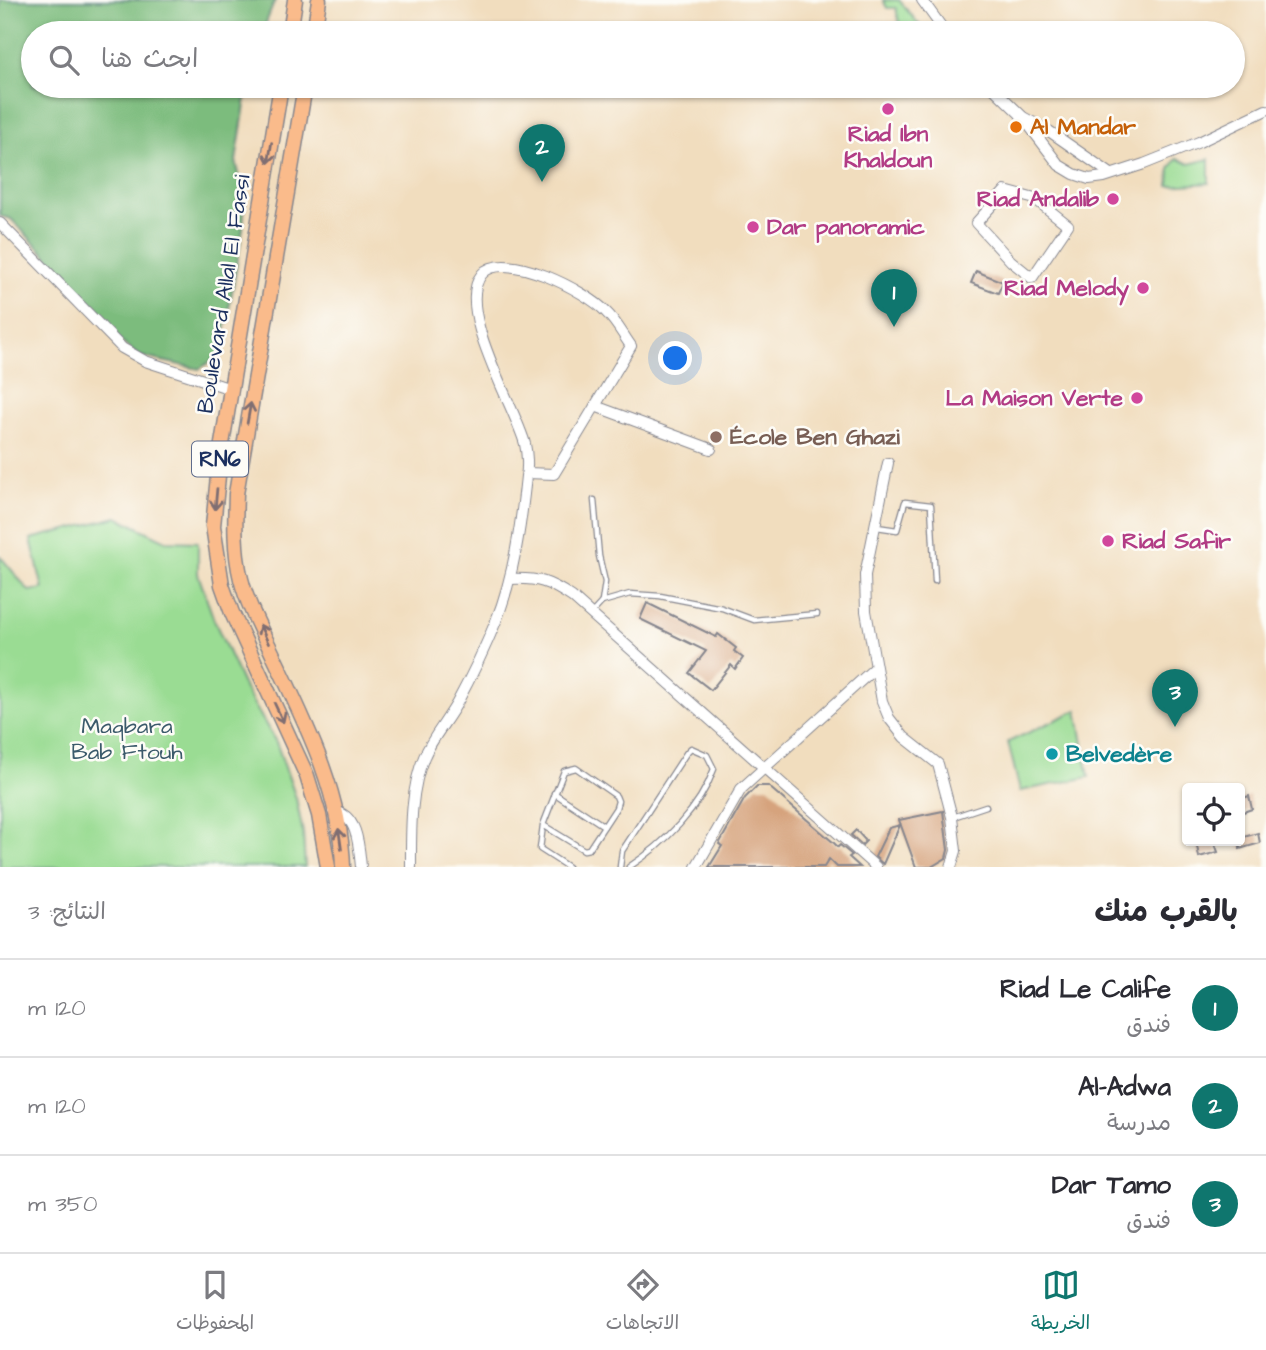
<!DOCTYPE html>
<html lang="ar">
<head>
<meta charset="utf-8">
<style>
  body { margin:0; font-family:"Architects Daughter","Playpen Sans Arabic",sans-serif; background:#f7f7f7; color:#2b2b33; direction:rtl }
  .controls { position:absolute; right:21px; bottom:21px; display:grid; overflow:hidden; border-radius:7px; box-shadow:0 2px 5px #0004 }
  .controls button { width:63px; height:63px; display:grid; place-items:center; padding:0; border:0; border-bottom:2px solid #e1e1e2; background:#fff; color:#2b2b33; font:35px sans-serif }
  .you { position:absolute; left:676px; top:359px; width:24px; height:24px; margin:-18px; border:5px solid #fff; border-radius:50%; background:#1a73e8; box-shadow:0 0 0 10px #1a73e833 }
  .badge { display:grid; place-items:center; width:46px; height:46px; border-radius:50%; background:#0f766e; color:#fff; font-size:23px; font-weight:700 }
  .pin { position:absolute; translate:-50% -58px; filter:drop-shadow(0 2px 4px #0008) }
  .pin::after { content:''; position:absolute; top:37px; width:24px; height:21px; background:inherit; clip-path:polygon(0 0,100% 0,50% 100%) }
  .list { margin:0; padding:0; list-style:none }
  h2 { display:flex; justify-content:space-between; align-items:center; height:91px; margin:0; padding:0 28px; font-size:30px }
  h2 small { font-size:23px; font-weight:400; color:#7c7c81 }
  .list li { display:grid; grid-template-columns:46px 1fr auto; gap:21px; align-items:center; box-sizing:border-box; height:98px; padding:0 28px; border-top:2px solid #e1e1e2 }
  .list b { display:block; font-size:26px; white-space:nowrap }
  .list p { margin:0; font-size:23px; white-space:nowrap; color:#7c7c81 }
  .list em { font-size:23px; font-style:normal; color:#7c7c81 }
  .icon { flex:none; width:38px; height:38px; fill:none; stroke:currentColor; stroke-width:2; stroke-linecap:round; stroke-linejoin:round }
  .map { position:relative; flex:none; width:1266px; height:867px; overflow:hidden; direction:ltr }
  .search { position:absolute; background:#fff; box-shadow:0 2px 5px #0004; left:21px; right:21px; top:21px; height:77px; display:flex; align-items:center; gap:18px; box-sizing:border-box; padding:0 24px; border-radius:38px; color:#7c7c81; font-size:26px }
  .sheet { height:385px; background:#fff }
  nav { display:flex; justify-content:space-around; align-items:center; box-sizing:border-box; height:98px; border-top:2px solid #e1e1e2; background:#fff; font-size:19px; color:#7c7c81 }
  nav a { display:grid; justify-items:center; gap:4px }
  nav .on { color:#0f766e }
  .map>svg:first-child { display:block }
  .green { fill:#9adc93; stroke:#5a8678; stroke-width:2 }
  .forest { fill:#7bbc7d; stroke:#4b766e; stroke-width:2 }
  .building { fill:#d6a37d }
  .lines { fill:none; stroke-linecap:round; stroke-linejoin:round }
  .lane-casing { stroke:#86868e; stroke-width:7 }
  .street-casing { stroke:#86868e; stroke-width:12 }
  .primary-casing { stroke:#86868e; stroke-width:17 }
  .lane { stroke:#fff; stroke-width:4.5 }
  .street { stroke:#fff; stroke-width:10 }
  .primary { stroke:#fabb8b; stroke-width:14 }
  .oneway { stroke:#7f6e72 }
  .hotel-dot { fill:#d1479c; stroke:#fdfcf7; stroke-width:2.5 }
  .food-dot { fill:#e8710a; stroke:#fdfcf7; stroke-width:2.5 }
  .education-dot { fill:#8d6e63; stroke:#fdfcf7; stroke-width:2.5 }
  .culture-dot { fill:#0f9aa8; stroke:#fdfcf7; stroke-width:2.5 }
  .labels { text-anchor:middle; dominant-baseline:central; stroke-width:5; stroke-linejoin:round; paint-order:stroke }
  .shield { fill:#fdfcf7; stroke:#5f6c8c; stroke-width:2 }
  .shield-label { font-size:21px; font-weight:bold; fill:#1b2f5e }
  .food-label { font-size:23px; font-weight:bold; fill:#c56008; stroke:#fdfcf7; text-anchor:start }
  .hotel-label { font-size:23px; font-weight:bold; fill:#b23c85; stroke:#fdfcf7; text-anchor:end }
  .street-label { font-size:23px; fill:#1b2f5e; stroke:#fdfcf7 }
  .education-label { font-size:23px; font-weight:bold; fill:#785e54; stroke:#fdfcf7; text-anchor:start }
  .park-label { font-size:23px; fill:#3b5a6b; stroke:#fdfcf7 }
  .culture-label { font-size:23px; font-weight:bold; fill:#0d838f; stroke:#fdfcf7; text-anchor:start }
</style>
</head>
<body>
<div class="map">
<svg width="1266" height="867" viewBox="0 0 1266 867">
  <rect width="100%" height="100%" fill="#fdfcf7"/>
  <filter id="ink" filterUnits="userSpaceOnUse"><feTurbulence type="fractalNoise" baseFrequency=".0143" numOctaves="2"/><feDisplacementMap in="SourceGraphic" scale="14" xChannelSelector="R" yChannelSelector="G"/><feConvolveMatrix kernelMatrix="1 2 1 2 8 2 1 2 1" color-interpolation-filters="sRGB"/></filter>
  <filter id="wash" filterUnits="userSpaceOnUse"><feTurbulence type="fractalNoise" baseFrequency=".00686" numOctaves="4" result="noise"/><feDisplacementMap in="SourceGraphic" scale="28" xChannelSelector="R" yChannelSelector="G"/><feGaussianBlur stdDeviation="1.57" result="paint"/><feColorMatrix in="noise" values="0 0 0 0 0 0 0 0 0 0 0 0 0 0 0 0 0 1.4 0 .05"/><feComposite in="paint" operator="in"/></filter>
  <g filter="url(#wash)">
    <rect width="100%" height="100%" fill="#f1ddbe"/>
    <g class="green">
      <polygon points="883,0 899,0 921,27 910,33 901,33 896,8 887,8"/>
      <polygon points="1177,158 1189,164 1209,159 1209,183 1169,186 1170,169"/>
      <polygon points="117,517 166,541 198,542 198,574 214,620 245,689 276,742 296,798 303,833 305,867 0,867 0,556 29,591 43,589 31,539"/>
      <polygon points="1077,710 1089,777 1020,791 1008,742"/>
    </g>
    <polygon class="forest" points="0,0 275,0 262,33 33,33 33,86 248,86 236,161 245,200 243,229 221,355 199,369 139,356 120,341 75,285 11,219 0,216"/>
    <g id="blocks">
      <g class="building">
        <polygon points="976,271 1003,282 998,293 971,283"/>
        <polygon points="647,603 716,637 718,634 736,648 734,651 743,658 735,669 731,665 711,690 689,673 706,651 640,619"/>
        <polygon points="757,786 768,786 834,843 838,847 840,845 852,855 849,857 860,867 837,867 829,859 824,867 709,867 722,846 719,844 745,798"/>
        <polygon points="1249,796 1252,809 1240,813 1240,799"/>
        <polygon points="943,811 948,850 946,858 931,867 916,867 899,820"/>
        <polygon points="900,825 883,864 875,857 889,828"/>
        <polygon points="856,830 866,841 862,845 851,835"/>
        <polygon points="1258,833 1260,843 1240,849 1240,838"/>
        <polygon points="1196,841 1214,841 1218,852 1199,857"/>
      </g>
    </g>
  </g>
  <g filter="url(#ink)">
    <use href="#blocks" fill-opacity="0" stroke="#86868e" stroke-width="2"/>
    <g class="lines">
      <defs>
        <g id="lane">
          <polyline points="594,500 599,556 605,582 602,602"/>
          <polyline points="877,527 897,530 905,502 931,505 935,581"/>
          <polyline points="591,614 602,602 630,594 660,596 722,608 754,620 817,614"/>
          <polyline points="554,793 604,826"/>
          <polyline points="953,817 986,806"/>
          <polyline points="543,825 584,850 589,849 616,808 618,801 616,796 576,768 564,771 543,825 540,849 568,867"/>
          <path d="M620,867l2,-16 65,-99 4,-4 16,7 7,14c-14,40 -50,75 -85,98"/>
        </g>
        <g id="street">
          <polyline points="922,0 946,33"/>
          <polyline points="991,86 1021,115 1059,165 1074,174 1089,179 1104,177 1144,164 1199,142 1266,110"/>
          <polyline points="1021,116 1049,131 1111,174"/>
          <polygon points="1005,191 1035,199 1068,225 1032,278 1011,261 976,223"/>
          <polyline points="0,223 122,348 145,361 231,389"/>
          <polyline points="888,463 865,575 866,611 882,701 889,718 904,737 938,764 952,817 956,851 951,867"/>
          <polyline points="527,473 554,474 595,406 711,449"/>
          <path d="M510,579c29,-1 38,2 62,18l304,270"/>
          <path d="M333,811c25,3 26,36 28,56"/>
          <path d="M411,867c0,-36 -1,-77 13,-110 8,-19 23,-36 33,-54 14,-26 28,-55 39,-82 18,-45 25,-97 30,-145 2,-9 1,-23 -1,-32 -10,-38 -71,-136 -43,-170 22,-26 106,18 124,38 10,9 17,23 25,34l-36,60"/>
          <polyline points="696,867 741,789 875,668"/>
        </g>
        <g id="primary">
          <polyline points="290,33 295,0"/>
          <polyline points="314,33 319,0"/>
          <polyline points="281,86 220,456 213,526 222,585 232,613 307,776 319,815 328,867"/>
          <path d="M305,86l-69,408c-1,28 -2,57 5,85 7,28 22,54 34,80 31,65 66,134 68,208"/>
        </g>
      </defs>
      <use href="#lane" class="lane-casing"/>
      <use href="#street" class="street-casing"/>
      <use href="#primary" class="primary-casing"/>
      <use href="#lane" class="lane"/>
      <use href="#street" class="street"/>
      <use href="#primary" class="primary"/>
    </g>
    <defs><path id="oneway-shaft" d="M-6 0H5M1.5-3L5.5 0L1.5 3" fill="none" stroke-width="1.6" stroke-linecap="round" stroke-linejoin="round" transform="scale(1.75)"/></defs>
    <g class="oneway">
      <use href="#oneway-shaft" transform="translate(270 153) rotate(99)"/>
      <use href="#oneway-shaft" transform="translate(249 413) rotate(-80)"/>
      <use href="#oneway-shaft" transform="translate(216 499) rotate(95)"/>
      <use href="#oneway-shaft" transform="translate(264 634) rotate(-115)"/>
      <use href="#oneway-shaft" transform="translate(279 713) rotate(65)"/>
      <use href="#oneway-shaft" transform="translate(340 839) rotate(-98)"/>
    </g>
  </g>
  <g class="hotel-dot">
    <circle cx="888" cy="109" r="7"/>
    <circle cx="1113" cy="199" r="7"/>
    <circle cx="753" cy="227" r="7"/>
    <circle cx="1143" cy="288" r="7"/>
    <circle cx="1137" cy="398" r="7"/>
    <circle cx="1108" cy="541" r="7"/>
  </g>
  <circle class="food-dot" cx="1016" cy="127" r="7"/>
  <circle class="education-dot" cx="716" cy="437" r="7"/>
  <circle class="culture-dot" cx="1052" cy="754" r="7"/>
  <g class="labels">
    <rect class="shield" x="192" y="441.5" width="56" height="35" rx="5"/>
    <g class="shield-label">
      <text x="220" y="459">RN6</text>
    </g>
    <g class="food-label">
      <text x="1030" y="127">Al Mandar</text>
    </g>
    <g class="hotel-label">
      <text x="888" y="134" text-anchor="middle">Riad Ibn<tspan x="888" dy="26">Khaldoun</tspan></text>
      <text x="1099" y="199">Riad Andalib</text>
      <text x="767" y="227" text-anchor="start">Dar panoramic</text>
      <text x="1129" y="288">Riad Melody</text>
      <text x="1123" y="398">La Maison Verte</text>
      <text x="1122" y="541" text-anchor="start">Riad Safir</text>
    </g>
    <g class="street-label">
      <text transform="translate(224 294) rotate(-81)">Boulevard Allal El Fassi</text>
    </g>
    <g class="education-label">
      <text x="730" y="437">École Ben Ghazi</text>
    </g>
    <g class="park-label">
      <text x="127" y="726">Maqbara<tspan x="127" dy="26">Bab Ftouh</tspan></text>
    </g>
    <g class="culture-label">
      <text x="1066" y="754">Belvedère</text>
    </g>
  </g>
</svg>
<div class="controls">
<button><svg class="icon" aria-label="locate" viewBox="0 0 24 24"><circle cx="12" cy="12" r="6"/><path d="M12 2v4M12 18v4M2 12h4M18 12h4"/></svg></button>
</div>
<div class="you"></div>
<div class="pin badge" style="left:894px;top:327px">1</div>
<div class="pin badge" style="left:542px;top:182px">2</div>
<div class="pin badge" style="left:1175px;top:727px">3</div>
<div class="search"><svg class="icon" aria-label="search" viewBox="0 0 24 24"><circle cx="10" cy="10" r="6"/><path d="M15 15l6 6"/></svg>ابحث هنا</div>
</div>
<section class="sheet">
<h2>بالقرب منك<small>النتائج: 3</small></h2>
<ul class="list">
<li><span class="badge">1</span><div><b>Riad Le Calife</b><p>فندق</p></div><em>120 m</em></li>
<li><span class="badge">2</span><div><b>Al-Adwa</b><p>مدرسة</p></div><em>120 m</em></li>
<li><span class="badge">3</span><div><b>Dar Tamo</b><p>فندق</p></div><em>350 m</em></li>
</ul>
</section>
<nav>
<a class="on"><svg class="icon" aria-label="map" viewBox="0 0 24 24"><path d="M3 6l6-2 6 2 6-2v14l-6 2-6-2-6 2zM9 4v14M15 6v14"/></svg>الخريطة</a>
<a><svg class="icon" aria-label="directions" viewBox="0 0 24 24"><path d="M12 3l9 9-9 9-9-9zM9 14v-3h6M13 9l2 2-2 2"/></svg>الاتجاهات</a>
<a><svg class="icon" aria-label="saved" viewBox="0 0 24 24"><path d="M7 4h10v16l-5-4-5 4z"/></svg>المحفوظات</a>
</nav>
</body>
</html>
